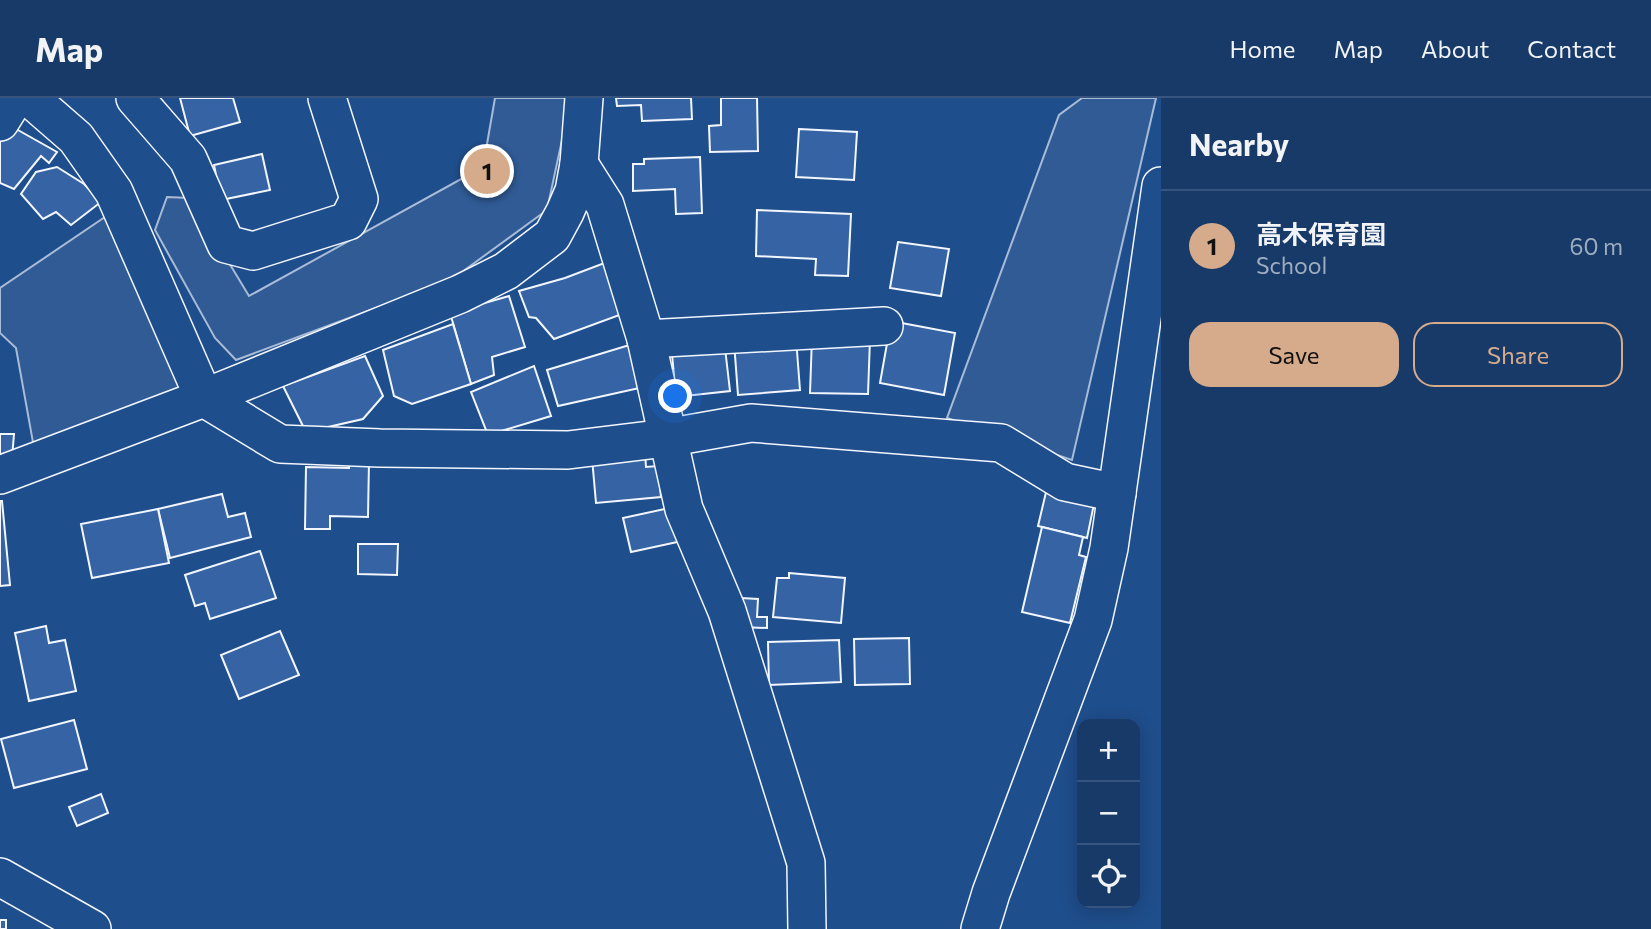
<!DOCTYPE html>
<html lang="en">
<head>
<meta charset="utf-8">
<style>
  body { margin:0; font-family:Commissioner,"Noto Sans JP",sans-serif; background:#244571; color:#f1f3f6 }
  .controls { position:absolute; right:21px; bottom:21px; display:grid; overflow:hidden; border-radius:14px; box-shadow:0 4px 18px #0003 }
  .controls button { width:63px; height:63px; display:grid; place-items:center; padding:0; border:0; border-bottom:2px solid #36547d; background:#173a69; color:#f1f3f6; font:35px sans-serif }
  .you { position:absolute; left:676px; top:299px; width:24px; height:24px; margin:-18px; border:5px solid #fff; border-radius:50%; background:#1a73e8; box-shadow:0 0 0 10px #1a73e833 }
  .badge { display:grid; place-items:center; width:46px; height:46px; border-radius:50%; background:#d6ab8b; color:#111; font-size:23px; font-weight:700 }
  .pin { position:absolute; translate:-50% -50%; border:4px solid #fff; box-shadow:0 2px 7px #0006 }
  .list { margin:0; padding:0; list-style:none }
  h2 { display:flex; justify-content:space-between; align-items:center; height:91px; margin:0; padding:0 28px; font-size:30px }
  h2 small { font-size:23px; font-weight:400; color:#9eadc0 }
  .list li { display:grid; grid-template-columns:46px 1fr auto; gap:21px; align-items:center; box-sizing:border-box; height:112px; padding:0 28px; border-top:2px solid #36547d }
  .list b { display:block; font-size:26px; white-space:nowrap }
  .list p { margin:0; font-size:23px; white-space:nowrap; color:#9eadc0 }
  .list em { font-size:23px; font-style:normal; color:#9eadc0 }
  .actions { display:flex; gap:14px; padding:21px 28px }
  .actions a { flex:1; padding:16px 0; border:2px solid #d6ab8b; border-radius:21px; text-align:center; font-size:24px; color:#d6ab8b }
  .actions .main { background:#d6ab8b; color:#111 }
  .icon { flex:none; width:38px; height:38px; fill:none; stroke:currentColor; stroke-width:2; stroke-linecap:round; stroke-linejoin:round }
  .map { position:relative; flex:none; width:1161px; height:831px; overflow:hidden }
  header { display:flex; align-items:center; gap:42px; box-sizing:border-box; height:98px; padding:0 35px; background:#173a69; border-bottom:2px solid #36547d }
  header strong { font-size:33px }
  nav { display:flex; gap:38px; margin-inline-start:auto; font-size:24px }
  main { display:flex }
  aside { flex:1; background:#173a69 }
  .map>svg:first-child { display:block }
  .built { fill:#305b95; stroke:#a8bbd7; stroke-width:2 }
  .building { fill:#3563a3; stroke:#f2f6ff; stroke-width:2 }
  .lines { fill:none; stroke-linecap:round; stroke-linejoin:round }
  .minor-casing { stroke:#f2f6ff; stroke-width:40 }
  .minor { stroke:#1f4e8c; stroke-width:37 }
</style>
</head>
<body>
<header>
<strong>Map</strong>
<nav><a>Home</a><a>Map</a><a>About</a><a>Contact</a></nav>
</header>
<main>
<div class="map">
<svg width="1161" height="831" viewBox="0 0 1161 831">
  <rect width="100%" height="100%" fill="#1f4e8c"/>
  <g class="built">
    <polygon points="495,0 571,0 547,112 451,182 236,262 215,240 155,132 167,99 190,100 249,198 483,69"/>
    <polygon points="1082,0 1156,0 1072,362 947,320 1059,17"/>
    <polygon points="105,119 183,292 34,350 16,250 0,235 0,190"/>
  </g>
  <g class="building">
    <polygon points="180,0 233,0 240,24 190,38"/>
    <polygon points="616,0 691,0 692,21 642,23 641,7 617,8"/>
    <polygon points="721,0 757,0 758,53 710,54 709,28 721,27"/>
    <polygon points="9,27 57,54 49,65 41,58 14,91 0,85 0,43"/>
    <polygon points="799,31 857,34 854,82 796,79"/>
    <polygon points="262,56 270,92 221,102 214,67"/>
    <polygon points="700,59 702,115 676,116 675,91 633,93 633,66 644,66 644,61"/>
    <polygon points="57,69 84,86 101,104 71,127 56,114 43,121 21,96 36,74"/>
    <polygon points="757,112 851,116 848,178 815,177 816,161 756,158"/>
    <polygon points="898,144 949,151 941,198 890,190"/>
    <polygon points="607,164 625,215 554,241 536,220 529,219 519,193 565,180"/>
    <polygon points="509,198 525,249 492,259 494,277 471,286 450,215"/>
    <polygon points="891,223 955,235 944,297 880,285"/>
    <polygon points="453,226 471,286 412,306 394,298 383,252"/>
    <polygon points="812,239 870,241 868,296 810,295"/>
    <polygon points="796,240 800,292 738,297 734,244"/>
    <polygon points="636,245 644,289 558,308 547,272"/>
    <polygon points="725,250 730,293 676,299 672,256"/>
    <polygon points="365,258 383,298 363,321 306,334 283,288"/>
    <polygon points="534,268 551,318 488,337 471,294"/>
    <polygon points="0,336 14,336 12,360 0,365"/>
    <polygon points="645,355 646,369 658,368 661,399 596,405 592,360"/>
    <polygon points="349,363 369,363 368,419 330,418 330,431 305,431 306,369 349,370"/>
    <polygon points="1047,390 1095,401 1087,440 1038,428"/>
    <polygon points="222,396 228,419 245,415 251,439 170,460 158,411"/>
    <polygon points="0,403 2,403 10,487 0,488"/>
    <polygon points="674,409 682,443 631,454 623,420"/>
    <polygon points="158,411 169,465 92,480 81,426"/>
    <polygon points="1042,429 1083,439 1079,457 1086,459 1070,525 1022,514"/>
    <polygon points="358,446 398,446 397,477 358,476"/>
    <polygon points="260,453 276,500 210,521 205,505 195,508 185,477"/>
    <polygon points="789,475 845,480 841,525 773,519 777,480 789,480"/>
    <polygon points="741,500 758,501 757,519 767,519 767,530 740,529"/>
    <polygon points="46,528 49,545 65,542 76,593 29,603 15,535"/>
    <polygon points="280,533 299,577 239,601 221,557"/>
    <polygon points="909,540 910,586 855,587 854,541"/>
    <polygon points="839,542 841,584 769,587 768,544"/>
    <polygon points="74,622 87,671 14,690 1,641"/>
    <polygon points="101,696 108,715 77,728 69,709"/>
    <rect x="0" y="822" width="6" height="9"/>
  </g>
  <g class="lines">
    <defs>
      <g id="minor">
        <polyline points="30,0 76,40 114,94 204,300 280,346 380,350 568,352 666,340 751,325 1001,345 1065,384 1117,395"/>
        <polyline points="135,0 188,61 226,146 253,153 348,123 359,101 327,0"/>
        <polyline points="0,24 15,0"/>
        <polyline points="579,66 605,107 646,241 684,411 727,513 806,765 807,831"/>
        <polyline points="646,241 884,228"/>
        <polyline points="0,377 204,300 460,196 506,173 552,138 565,114 574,93 579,66 584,0"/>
        <polyline points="0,779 92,831"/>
        <polyline points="980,831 991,795 1093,522 1109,450 1161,88"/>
      </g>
    </defs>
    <use href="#minor" class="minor-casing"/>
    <use href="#minor" class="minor"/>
  </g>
</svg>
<div class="controls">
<button>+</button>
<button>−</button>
<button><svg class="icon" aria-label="locate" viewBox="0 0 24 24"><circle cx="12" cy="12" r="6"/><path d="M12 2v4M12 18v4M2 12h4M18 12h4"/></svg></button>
</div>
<div class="you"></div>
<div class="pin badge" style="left:487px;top:73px">1</div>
</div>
<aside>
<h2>Nearby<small></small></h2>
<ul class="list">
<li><span class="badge">1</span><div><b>高木保育園</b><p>School</p></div><em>60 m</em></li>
</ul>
<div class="actions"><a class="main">Save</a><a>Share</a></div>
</aside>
</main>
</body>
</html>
